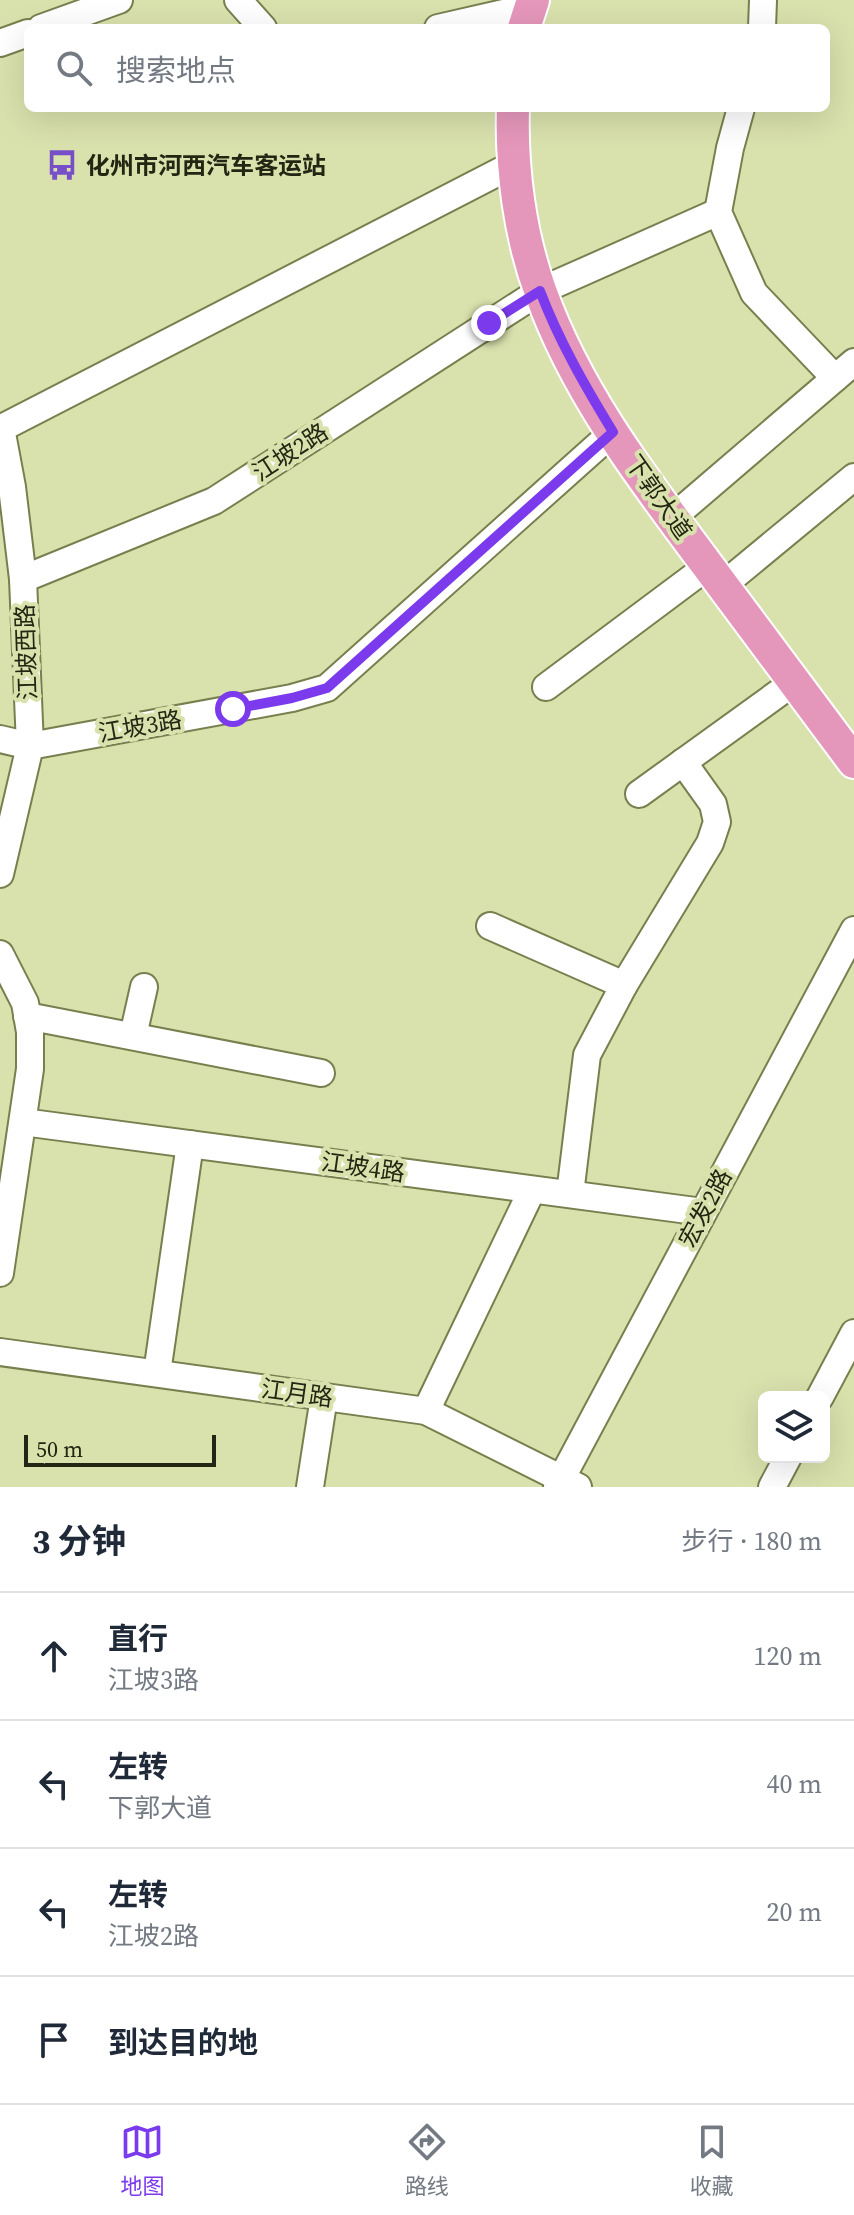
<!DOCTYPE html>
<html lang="zh">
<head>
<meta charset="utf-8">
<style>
  body { margin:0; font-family:"Source Serif 4","Noto Sans SC",serif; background:#f2f2f3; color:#1f2937 }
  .controls { position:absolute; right:24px; bottom:24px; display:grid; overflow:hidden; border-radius:12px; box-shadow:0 8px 32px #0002 }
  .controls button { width:72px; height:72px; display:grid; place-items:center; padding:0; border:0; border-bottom:2px solid #e0e1e3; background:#fff; color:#1f2937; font:40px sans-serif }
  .scale { position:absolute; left:24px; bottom:20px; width:192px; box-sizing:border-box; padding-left:8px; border:4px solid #232612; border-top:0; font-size:22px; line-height:28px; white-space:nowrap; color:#232612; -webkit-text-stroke:6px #d9e1ad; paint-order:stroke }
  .stop { position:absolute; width:24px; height:24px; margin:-18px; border:6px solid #7c3aed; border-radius:50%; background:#fff }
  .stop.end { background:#7c3aed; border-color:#fff; box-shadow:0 2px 8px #0008 }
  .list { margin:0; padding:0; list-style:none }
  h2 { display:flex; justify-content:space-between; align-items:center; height:104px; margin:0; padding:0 32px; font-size:34px }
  h2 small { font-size:26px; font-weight:400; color:#747a83 }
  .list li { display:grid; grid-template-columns:52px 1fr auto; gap:24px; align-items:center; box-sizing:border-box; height:128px; padding:0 32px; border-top:2px solid #e0e1e3 }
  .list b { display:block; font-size:30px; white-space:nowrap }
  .list p { margin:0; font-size:26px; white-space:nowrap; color:#747a83 }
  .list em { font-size:26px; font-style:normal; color:#747a83 }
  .icon { flex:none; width:44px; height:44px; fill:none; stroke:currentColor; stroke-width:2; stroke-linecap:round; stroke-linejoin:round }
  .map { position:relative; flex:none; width:854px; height:1487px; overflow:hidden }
  .search { position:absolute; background:#fff; box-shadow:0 8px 32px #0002; left:24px; right:24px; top:24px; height:88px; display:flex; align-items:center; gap:20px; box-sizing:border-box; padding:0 28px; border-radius:12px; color:#747a83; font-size:30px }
  .sheet { height:616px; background:#fff }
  nav { display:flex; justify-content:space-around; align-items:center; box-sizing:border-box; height:112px; border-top:2px solid #e0e1e3; background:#fff; font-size:22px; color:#747a83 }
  nav a { display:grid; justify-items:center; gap:4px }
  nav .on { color:#7c3aed }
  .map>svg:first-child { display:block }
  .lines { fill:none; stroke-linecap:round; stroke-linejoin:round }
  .minor-casing { stroke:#787f4e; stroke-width:30 }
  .major-casing { stroke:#fff; stroke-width:36 }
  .minor { stroke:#fff; stroke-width:26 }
  .major { stroke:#e597bb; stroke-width:32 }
  .route { stroke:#7c3aed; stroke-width:10 }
  .labels { text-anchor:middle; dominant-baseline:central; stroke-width:8; stroke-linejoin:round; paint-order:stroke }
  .poi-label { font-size:24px; font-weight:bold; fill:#232612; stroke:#d9e1ad; text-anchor:start }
  .street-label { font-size:24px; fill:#232612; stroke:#d9e1ad }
</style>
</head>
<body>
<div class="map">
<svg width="854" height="1487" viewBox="0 0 854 1487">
  <rect width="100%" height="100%" fill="#d9e1ad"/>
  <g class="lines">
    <defs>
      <g id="minor">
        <polyline points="238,0 263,28"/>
        <polyline points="41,28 119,0"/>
        <polyline points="438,28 530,7"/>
        <polyline points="762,28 763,0"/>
        <polyline points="0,43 28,33"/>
        <polyline points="741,108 730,148 718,212 754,293 835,378"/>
        <polyline points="0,429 514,164"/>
        <polyline points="672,518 854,362"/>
        <polyline points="23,579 214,501 540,291 718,212"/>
        <polyline points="722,586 854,477"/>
        <polyline points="546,687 708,566"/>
        <polyline points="0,739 30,746 292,698 327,688 613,432"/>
        <polyline points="639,794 794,682"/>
        <polyline points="0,874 30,746 23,579 12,487 1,428"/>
        <polyline points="490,926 624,985"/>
        <polyline points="0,954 25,1003 30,1032 30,1069 0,1273"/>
        <polyline points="27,1016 321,1073"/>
        <polyline points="133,1036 144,987"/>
        <polyline points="23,1122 703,1212"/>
        <polyline points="570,1194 587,1055 624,985 710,843 717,822 713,804 683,762"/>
        <polyline points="0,1352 426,1411 578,1487"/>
        <polyline points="157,1373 190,1144"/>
        <polyline points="820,1397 854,1333"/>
        <polyline points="426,1411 532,1190"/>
        <polyline points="310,1487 324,1397"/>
        <polyline points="557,1487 854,930"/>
        <polyline points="772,1487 788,1457"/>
      </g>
      <g id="major">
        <polyline points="524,28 533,0"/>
        <path d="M513,108c-2,61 7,128 28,185 35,99 102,186 164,269 50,67 99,133 149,200"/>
      </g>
    </defs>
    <use href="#minor" class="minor-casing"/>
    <use href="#major" class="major-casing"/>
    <use href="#minor" class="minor"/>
    <use href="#major" class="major"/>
  </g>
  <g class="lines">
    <path class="route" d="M233,709l59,-11 35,-10 286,-256c-28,-46 -54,-91 -73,-141l-51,32"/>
  </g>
  <defs>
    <symbol id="bus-bare" viewBox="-9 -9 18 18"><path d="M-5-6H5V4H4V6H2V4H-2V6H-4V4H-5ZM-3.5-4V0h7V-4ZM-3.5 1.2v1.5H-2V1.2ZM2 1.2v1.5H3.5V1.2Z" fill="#7750c9" stroke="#d9e1ad" stroke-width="2.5" paint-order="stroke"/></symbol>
  </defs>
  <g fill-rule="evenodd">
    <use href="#bus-bare" x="40" y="143" width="44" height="44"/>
  </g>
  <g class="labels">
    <g class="poi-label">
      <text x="86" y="165">化州市河西汽车客运站</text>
    </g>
    <g class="street-label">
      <text transform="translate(290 452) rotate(-33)">江坡2路</text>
      <text transform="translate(659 497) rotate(55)">下郭大道</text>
      <text transform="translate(26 652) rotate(-92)">江坡西路</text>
      <text transform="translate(140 726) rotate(-10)">江坡3路</text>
      <text transform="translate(363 1167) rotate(8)">江坡4路</text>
      <text transform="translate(705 1208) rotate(-62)">宏发2路</text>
      <text transform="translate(297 1393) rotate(8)">江月路</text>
    </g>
  </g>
</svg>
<div class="controls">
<button><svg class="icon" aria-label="layers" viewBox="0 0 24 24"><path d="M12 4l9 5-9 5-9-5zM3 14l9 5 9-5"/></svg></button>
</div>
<div class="scale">50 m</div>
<div class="stop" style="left:233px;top:709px"></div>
<div class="stop end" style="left:489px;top:323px"></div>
<div class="search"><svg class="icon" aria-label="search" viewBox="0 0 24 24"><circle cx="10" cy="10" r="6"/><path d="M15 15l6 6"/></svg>搜索地点</div>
</div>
<section class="sheet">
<h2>3 分钟<small>步行 · 180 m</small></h2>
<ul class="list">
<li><svg class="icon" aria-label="ahead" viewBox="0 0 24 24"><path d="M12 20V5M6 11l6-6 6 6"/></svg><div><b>直行</b><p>江坡3路</p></div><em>120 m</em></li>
<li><svg class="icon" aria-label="left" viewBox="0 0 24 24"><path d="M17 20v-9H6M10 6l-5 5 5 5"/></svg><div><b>左转</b><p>下郭大道</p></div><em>40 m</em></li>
<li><svg class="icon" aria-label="left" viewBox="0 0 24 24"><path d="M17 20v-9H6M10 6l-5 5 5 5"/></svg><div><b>左转</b><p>江坡2路</p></div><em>20 m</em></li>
<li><svg class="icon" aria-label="arrive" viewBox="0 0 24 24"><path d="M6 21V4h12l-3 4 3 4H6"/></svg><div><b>到达目的地</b></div></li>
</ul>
</section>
<nav>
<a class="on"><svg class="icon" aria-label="map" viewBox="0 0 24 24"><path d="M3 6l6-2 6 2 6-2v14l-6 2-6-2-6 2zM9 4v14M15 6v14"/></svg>地图</a>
<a><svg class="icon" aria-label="directions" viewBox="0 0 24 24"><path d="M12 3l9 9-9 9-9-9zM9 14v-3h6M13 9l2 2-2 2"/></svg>路线</a>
<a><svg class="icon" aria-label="saved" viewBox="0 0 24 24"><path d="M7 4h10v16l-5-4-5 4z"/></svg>收藏</a>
</nav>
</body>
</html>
